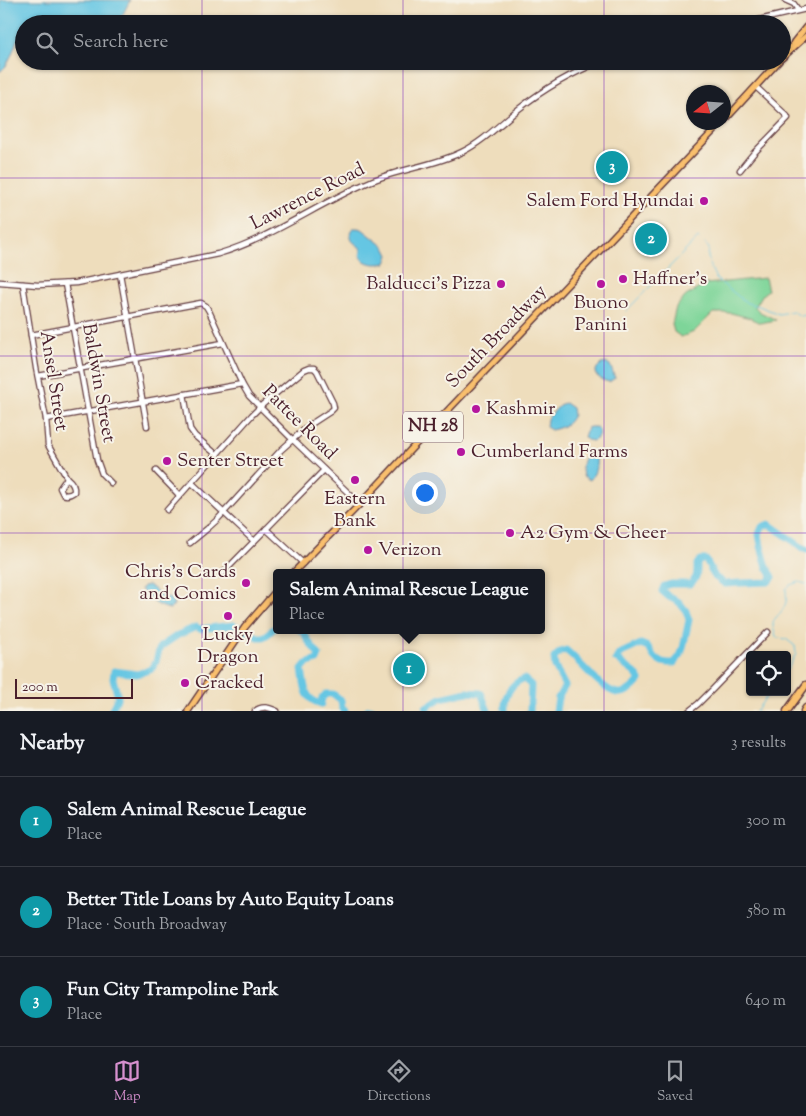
<!DOCTYPE html>
<html lang="en">
<head>
<meta charset="utf-8">
<style>
  body { margin:0; font-family:"Sorts Mill Goudy",serif; background:#20242c; color:#f1f3f6 }
  .controls { position:absolute; right:15px; bottom:15px; display:grid; overflow:hidden; border-radius:5px; box-shadow:0 1px 4px #0004 }
  .controls button { width:45px; height:45px; display:grid; place-items:center; padding:0; border:0; border-bottom:1px solid #363941; background:#171b24; color:#f1f3f6; font:25px sans-serif }
  .compass { position:absolute; left:686px; top:85px; width:45px; height:45px; border-radius:50%; background:#171b24; box-shadow:0 1px 4px #0004; rotate:253deg }
  .scale { position:absolute; left:15px; bottom:12px; width:118px; box-sizing:border-box; padding-left:5px; border:2px solid #4a1f2b; border-top:0; font-size:14px; line-height:18px; white-space:nowrap; color:#4a1f2b; -webkit-text-stroke:4px #f7f3e8; paint-order:stroke }
  .you { position:absolute; left:424px; top:492px; width:18px; height:18px; margin:-12px; border:4px solid #fff; border-radius:50%; background:#1a73e8; box-shadow:0 0 0 8px #1a73e833 }
  .badge { display:grid; place-items:center; width:32px; height:32px; border-radius:50%; background:#d690ce; color:#fff; font-size:16px; font-weight:700 }
  .pin { position:absolute; translate:-50% -50%; border:2px solid #fff; box-shadow:0 1px 5px #0006 }
  .popup { position:absolute; left:273px; top:569px; width:272px; height:65px; box-sizing:border-box; display:grid; place-content:center; border-radius:5px; background:#171b24; filter:drop-shadow(0 1px 4px #0005); font-size:16px; white-space:nowrap; color:#9ea1a6 }
  .popup b { font-size:19px; color:#f1f3f6 }
  .popup::after { content:''; position:absolute; left:50%; top:100%; margin-left:-10px; border:10px solid transparent; border-top-color:#171b24 }
  .list { margin:0; padding:0; list-style:none }
  h2 { display:flex; justify-content:space-between; align-items:center; height:65px; margin:0; padding:0 20px; font-size:21px }
  h2 small { font-size:16px; font-weight:400; color:#9ea1a6 }
  .list li { display:grid; grid-template-columns:32px 1fr auto; gap:15px; align-items:center; box-sizing:border-box; height:90px; padding:0 20px; border-top:1px solid #363941 }
  .list b { display:block; font-size:19px; white-space:nowrap }
  .list p { margin:0; font-size:16px; white-space:nowrap; color:#9ea1a6 }
  .list em { font-size:16px; font-style:normal; color:#9ea1a6 }
  .icon { flex:none; width:28px; height:28px; fill:none; stroke:currentColor; stroke-width:2; stroke-linecap:round; stroke-linejoin:round }
  .map { position:relative; flex:none; width:806px; height:711px; overflow:hidden }
  .search { position:absolute; background:#171b24; box-shadow:0 1px 4px #0004; left:15px; right:15px; top:15px; height:55px; display:flex; align-items:center; gap:12px; box-sizing:border-box; padding:0 18px; border-radius:28px; color:#9ea1a6; font-size:19px }
  .sheet { height:335px; background:#171b24 }
  nav { display:flex; justify-content:space-around; align-items:center; box-sizing:border-box; height:70px; border-top:1px solid #363941; background:#171b24; font-size:14px; color:#9ea1a6 }
  nav a { display:grid; justify-items:center; gap:2px }
  nav .on { color:#d690ce }
  .map>svg:first-child { display:block }
  .green { fill:#7ed599; stroke:#647a62 }
  .water { fill:#65c6e3; stroke:#587287 }
  .lines { fill:none; stroke-linecap:round; stroke-linejoin:round }
  .stream { stroke:#65c6e3; stroke-width:1 }
  .river { stroke:#65c6e3; stroke-width:7 }
  .minor-casing { stroke:#633c41; stroke-width:7 }
  .major-casing { stroke:#633c41; stroke-width:8 }
  .highway-casing { stroke:#633c41; stroke-width:9 }
  .minor { stroke:#fff; stroke-width:4.5 }
  .major { stroke:#f9bf6d; stroke-width:5 }
  .highway { stroke:#f9bf6d; stroke-width:6 }
  .grid { fill:none; stroke:#7b2cbf; stroke-width:1; stroke-opacity:0.55 }
  .poi-dot { fill:#b5179e; stroke:#f7f3e8; stroke-width:2 }
  .labels { text-anchor:middle; dominant-baseline:central; stroke-width:4; stroke-linejoin:round; paint-order:stroke }
  .shield { fill:#f7f3e8; stroke:#7e5f64; stroke-width:1 }
  .shield-label { font-size:18px; font-weight:bold; fill:#4a1f2b }
  .street-label { font-size:19px; fill:#4a1f2b; stroke:#f7f3e8 }
  .poi-label { font-size:19px; fill:#4a1f2b; stroke:#f7f3e8; text-anchor:start }
</style>
</head>
<body>
<div class="map">
<svg width="806" height="711" viewBox="0 0 806 711">
  <rect width="100%" height="100%" fill="#f7f3e8"/>
  <filter id="ink" filterUnits="userSpaceOnUse"><feTurbulence type="fractalNoise" baseFrequency=".02" numOctaves="2"/><feDisplacementMap in="SourceGraphic" scale="10" xChannelSelector="R" yChannelSelector="G"/><feConvolveMatrix kernelMatrix="1 2 1 2 8 2 1 2 1" color-interpolation-filters="sRGB"/></filter>
  <filter id="wash" filterUnits="userSpaceOnUse"><feTurbulence type="fractalNoise" baseFrequency=".0096" numOctaves="4" result="noise"/><feDisplacementMap in="SourceGraphic" scale="20" xChannelSelector="R" yChannelSelector="G"/><feGaussianBlur stdDeviation="1.12" result="paint"/><feColorMatrix in="noise" values="0 0 0 0 0 0 0 0 0 0 0 0 0 0 0 0 0 1.4 0 .05"/><feComposite in="paint" operator="in"/></filter>
  <g filter="url(#wash)">
    <rect width="100%" height="100%" fill="#eeddbc"/>
    <polygon class="green" points="765,278 768,290 763,294 755,307 760,312 776,320 760,323 750,318 731,313 713,313 694,332 681,337 674,332 672,324 676,307 686,296 706,284"/>
    <g class="water">
      <polygon points="0,0 130,0 123,14 114,24 24,24 24,35 17,40 12,54 6,66 0,72"/>
      <path d="M353,228h5l4,1 23,18 4,8 -3,8c-10,2 -22,2 -26,-8 6,-13 -16,-8 -7,-27z"/>
      <polygon points="607,363 610,365 615,378 609,382 602,380 595,374 597,368 601,364"/>
      <path d="M565,403l7,5 1,7c-5,10 -11,13 -22,15l-5,-3 1,-8 14,-15z"/>
      <polygon points="590,427 595,427 599,430 598,437 593,441 587,440 584,437 587,428"/>
      <path d="M592,453l4,2c1,11 0,17 -6,25l-7,-4c-2,-10 -2,-20 9,-23z"/>
      <path d="M148,585c11,6 10,11 23,14l3,6 -4,4c-11,-2 -23,-10 -29,-20l2,-3z"/>
    </g>
    <g class="lines">
      <g class="stream">
        <polyline points="705,244 709,248 708,257 711,268 716,279 747,303 759,306 779,314 793,311 800,316 806,315"/>
        <polyline points="626,311 698,238 699,239"/>
        <path d="M787,670l9,-16 -1,-8 -9,-7 -9,-1c-11,-23 4,-18 9,-36 1,-4 0,-9 0,-13l4,-4 9,-3 7,2"/>
        <polyline points="756,711 770,692"/>
      </g>
      <g class="river">
        <path d="M300,630l4,3 5,9 10,13 -2,5 -11,4 -4,5c3,16 1,30 19,35l1,-6 4,-4h7l8,6 1,8 3,3"/>
        <polyline points="111,711 118,697 113,679 114,671 137,674 152,669 156,661 160,647 178,635 196,627 200,629 234,625 258,637 263,637 268,634 272,630 276,627"/>
        <polyline points="366,711 369,709 378,711"/>
        <polyline points="427,711 426,707 441,698 467,692 481,693 488,711"/>
        <path d="M505,711c-1,-14 5,-28 19,-32l7,6 -1,26"/>
        <path d="M556,711l2,-13 7,-12 -10,-19 -1,-9 6,-6 6,-2c12,10 37,41 51,43 9,2 18,-7 23,-13l-5,-7 -19,-14 3,-5 22,-10 7,3 6,10 8,5 6,1h6l6,-7 3,-8 6,-28 -3,-9 -7,-9 -10,-5 -7,-6 2,-5 7,-2h19c8,-7 7,-10 7,-20l3,-4h6l9,17 10,7 15,-1 28,-1 5,-5 -6,-10 -6,-21 -2,-12 3,-7 7,-3 37,26"/>
      </g>
    </g>
  </g>
  <g filter="url(#ink)">
    <g class="lines">
      <defs>
        <g id="minor">
          <polyline points="785,0 794,4 798,10"/>
          <polyline points="742,24 806,9"/>
          <polyline points="740,170 753,154 788,118 787,116 756,87"/>
          <polyline points="120,274 147,426"/>
          <path d="M0,282l38,3 38,-2 142,-29c54,-16 99,-50 151,-72 29,-13 65,-16 93,-30 22,-11 39,-29 58,-44 25,-20 52,-35 82,-47"/>
          <path d="M23,284l13,84 10,51 2,26 19,33 -7,10 3,6c4,2 7,1 11,-2 1,-6 -2,-10 -7,-14"/>
          <polyline points="65,284 97,460 102,474 111,483"/>
          <polyline points="31,335 201,303 206,306 209,311 242,384 249,396 293,440 360,504"/>
          <polyline points="38,376 223,343"/>
          <polyline points="184,394 190,429 195,436 217,455"/>
          <polyline points="46,419 242,384"/>
          <polyline points="156,471 180,496"/>
          <polyline points="192,483 254,541"/>
          <polyline points="167,510 252,415 262,405 304,370 309,368 314,368 317,371 333,403 334,408 331,411 308,426 281,450 217,520 207,529 190,543"/>
          <polyline points="266,529 303,563"/>
          <polyline points="221,575 324,470"/>
          <path d="M255,711c8,-6 14,-3 22,0"/>
          <polyline points="689,711 698,704 713,689 768,632"/>
        </g>
        <g id="major">
          <polyline points="791,48 794,42 806,27"/>
          <polyline points="782,58 806,36"/>
          <polyline points="724,121 779,61"/>
          <polyline points="293,573 360,504 415,445 722,122"/>
          <polyline points="188,711 245,627 276,591"/>
        </g>
        <g id="highway">
          <polyline points="787,711 806,685"/>
          <polyline points="804,711 806,708"/>
        </g>
      </defs>
      <use href="#minor" class="minor-casing"/>
      <use href="#major" class="major-casing"/>
      <use href="#highway" class="highway-casing"/>
      <use href="#minor" class="minor"/>
      <use href="#major" class="major"/>
      <use href="#highway" class="highway"/>
    </g>
  </g>
  <path class="grid" d="M202,0v24M403,0v24M604,0v24M202,61v650M403,61v650M604,61v650M0,178h806M0,356h806M0,533h806"/>
  <g class="poi-dot">
    <circle cx="704" cy="201" r="5"/>
    <circle cx="623" cy="279" r="5"/>
    <circle cx="501" cy="284" r="5"/>
    <circle cx="601" cy="284" r="5"/>
    <circle cx="476" cy="409" r="5"/>
    <circle cx="461" cy="452" r="5"/>
    <circle cx="167" cy="461" r="5"/>
    <circle cx="355" cy="480" r="5"/>
    <circle cx="510" cy="533" r="5"/>
    <circle cx="368" cy="550" r="5"/>
    <circle cx="246" cy="583" r="5"/>
    <circle cx="228" cy="616" r="5"/>
    <circle cx="185" cy="683" r="5"/>
  </g>
  <g class="labels">
    <rect class="shield" x="403" y="411.5" width="60" height="31" rx="4"/>
    <g class="shield-label">
      <text x="433" y="427">NH 28</text>
    </g>
    <g class="street-label">
      <text transform="translate(308 197) rotate(-27)">Lawrence Road</text>
      <text transform="translate(497 337) rotate(-46)">South Broadway</text>
      <text transform="translate(53 381) rotate(81)">Ansel Street</text>
      <text transform="translate(98 383) rotate(80)">Baldwin Street</text>
      <text transform="translate(299 423) rotate(45)">Pattee Road</text>
    </g>
    <g class="poi-label">
      <text x="694" y="201" text-anchor="end">Salem Ford Hyundai</text>
      <text x="633" y="279">Haffner's</text>
      <text x="491" y="284" text-anchor="end">Balducci's Pizza</text>
      <text x="601" y="303" text-anchor="middle">Buono<tspan x="601" dy="22">Panini</tspan></text>
      <text x="486" y="409">Kashmir</text>
      <text x="471" y="452">Cumberland Farms</text>
      <text x="177" y="461">Senter Street</text>
      <text x="355" y="499" text-anchor="middle">Eastern<tspan x="355" dy="22">Bank</tspan></text>
      <text x="520" y="533">A2 Gym &amp; Cheer</text>
      <text x="378" y="550">Verizon</text>
      <text x="236" y="572" text-anchor="end">Chris's Cards<tspan x="236" dy="22">and Comics</tspan></text>
      <text x="228" y="635" text-anchor="middle">Lucky<tspan x="228" dy="22">Dragon</tspan></text>
      <text x="195" y="683">Cracked</text>
    </g>
  </g>
</svg>
<div class="controls">
<button><svg class="icon" aria-label="locate" viewBox="0 0 24 24"><circle cx="12" cy="12" r="6"/><path d="M12 2v4M12 18v4M2 12h4M18 12h4"/></svg></button>
</div>
<svg class="compass" viewBox="-18 -18 36 36"><path d="M0-13l5 13h-10z" fill="#e53935"/><path d="M0 13l5-13h-10z" fill="#9ea1a6"/></svg>
<div class="scale">200 m</div>
<div class="you"></div>
<div class="pin badge" style="left:409px;top:669px;background:#0f9aa8">1</div>
<div class="popup"><b>Salem Animal Rescue League</b>Place</div>
<div class="pin badge" style="left:651px;top:239px;background:#0f9aa8">2</div>
<div class="pin badge" style="left:612px;top:167px;background:#0f9aa8">3</div>
<div class="search"><svg class="icon" aria-label="search" viewBox="0 0 24 24"><circle cx="10" cy="10" r="6"/><path d="M15 15l6 6"/></svg>Search here</div>
</div>
<section class="sheet">
<h2>Nearby<small>3 results</small></h2>
<ul class="list">
<li><span class="badge" style="background:#0f9aa8">1</span><div><b>Salem Animal Rescue League</b><p>Place</p></div><em>300 m</em></li>
<li><span class="badge" style="background:#0f9aa8">2</span><div><b>Better Title Loans by Auto Equity Loans</b><p>Place · South Broadway</p></div><em>580 m</em></li>
<li><span class="badge" style="background:#0f9aa8">3</span><div><b>Fun City Trampoline Park</b><p>Place</p></div><em>640 m</em></li>
</ul>
</section>
<nav>
<a class="on"><svg class="icon" aria-label="map" viewBox="0 0 24 24"><path d="M3 6l6-2 6 2 6-2v14l-6 2-6-2-6 2zM9 4v14M15 6v14"/></svg>Map</a>
<a><svg class="icon" aria-label="directions" viewBox="0 0 24 24"><path d="M12 3l9 9-9 9-9-9zM9 14v-3h6M13 9l2 2-2 2"/></svg>Directions</a>
<a><svg class="icon" aria-label="saved" viewBox="0 0 24 24"><path d="M7 4h10v16l-5-4-5 4z"/></svg>Saved</a>
</nav>
</body>
</html>
